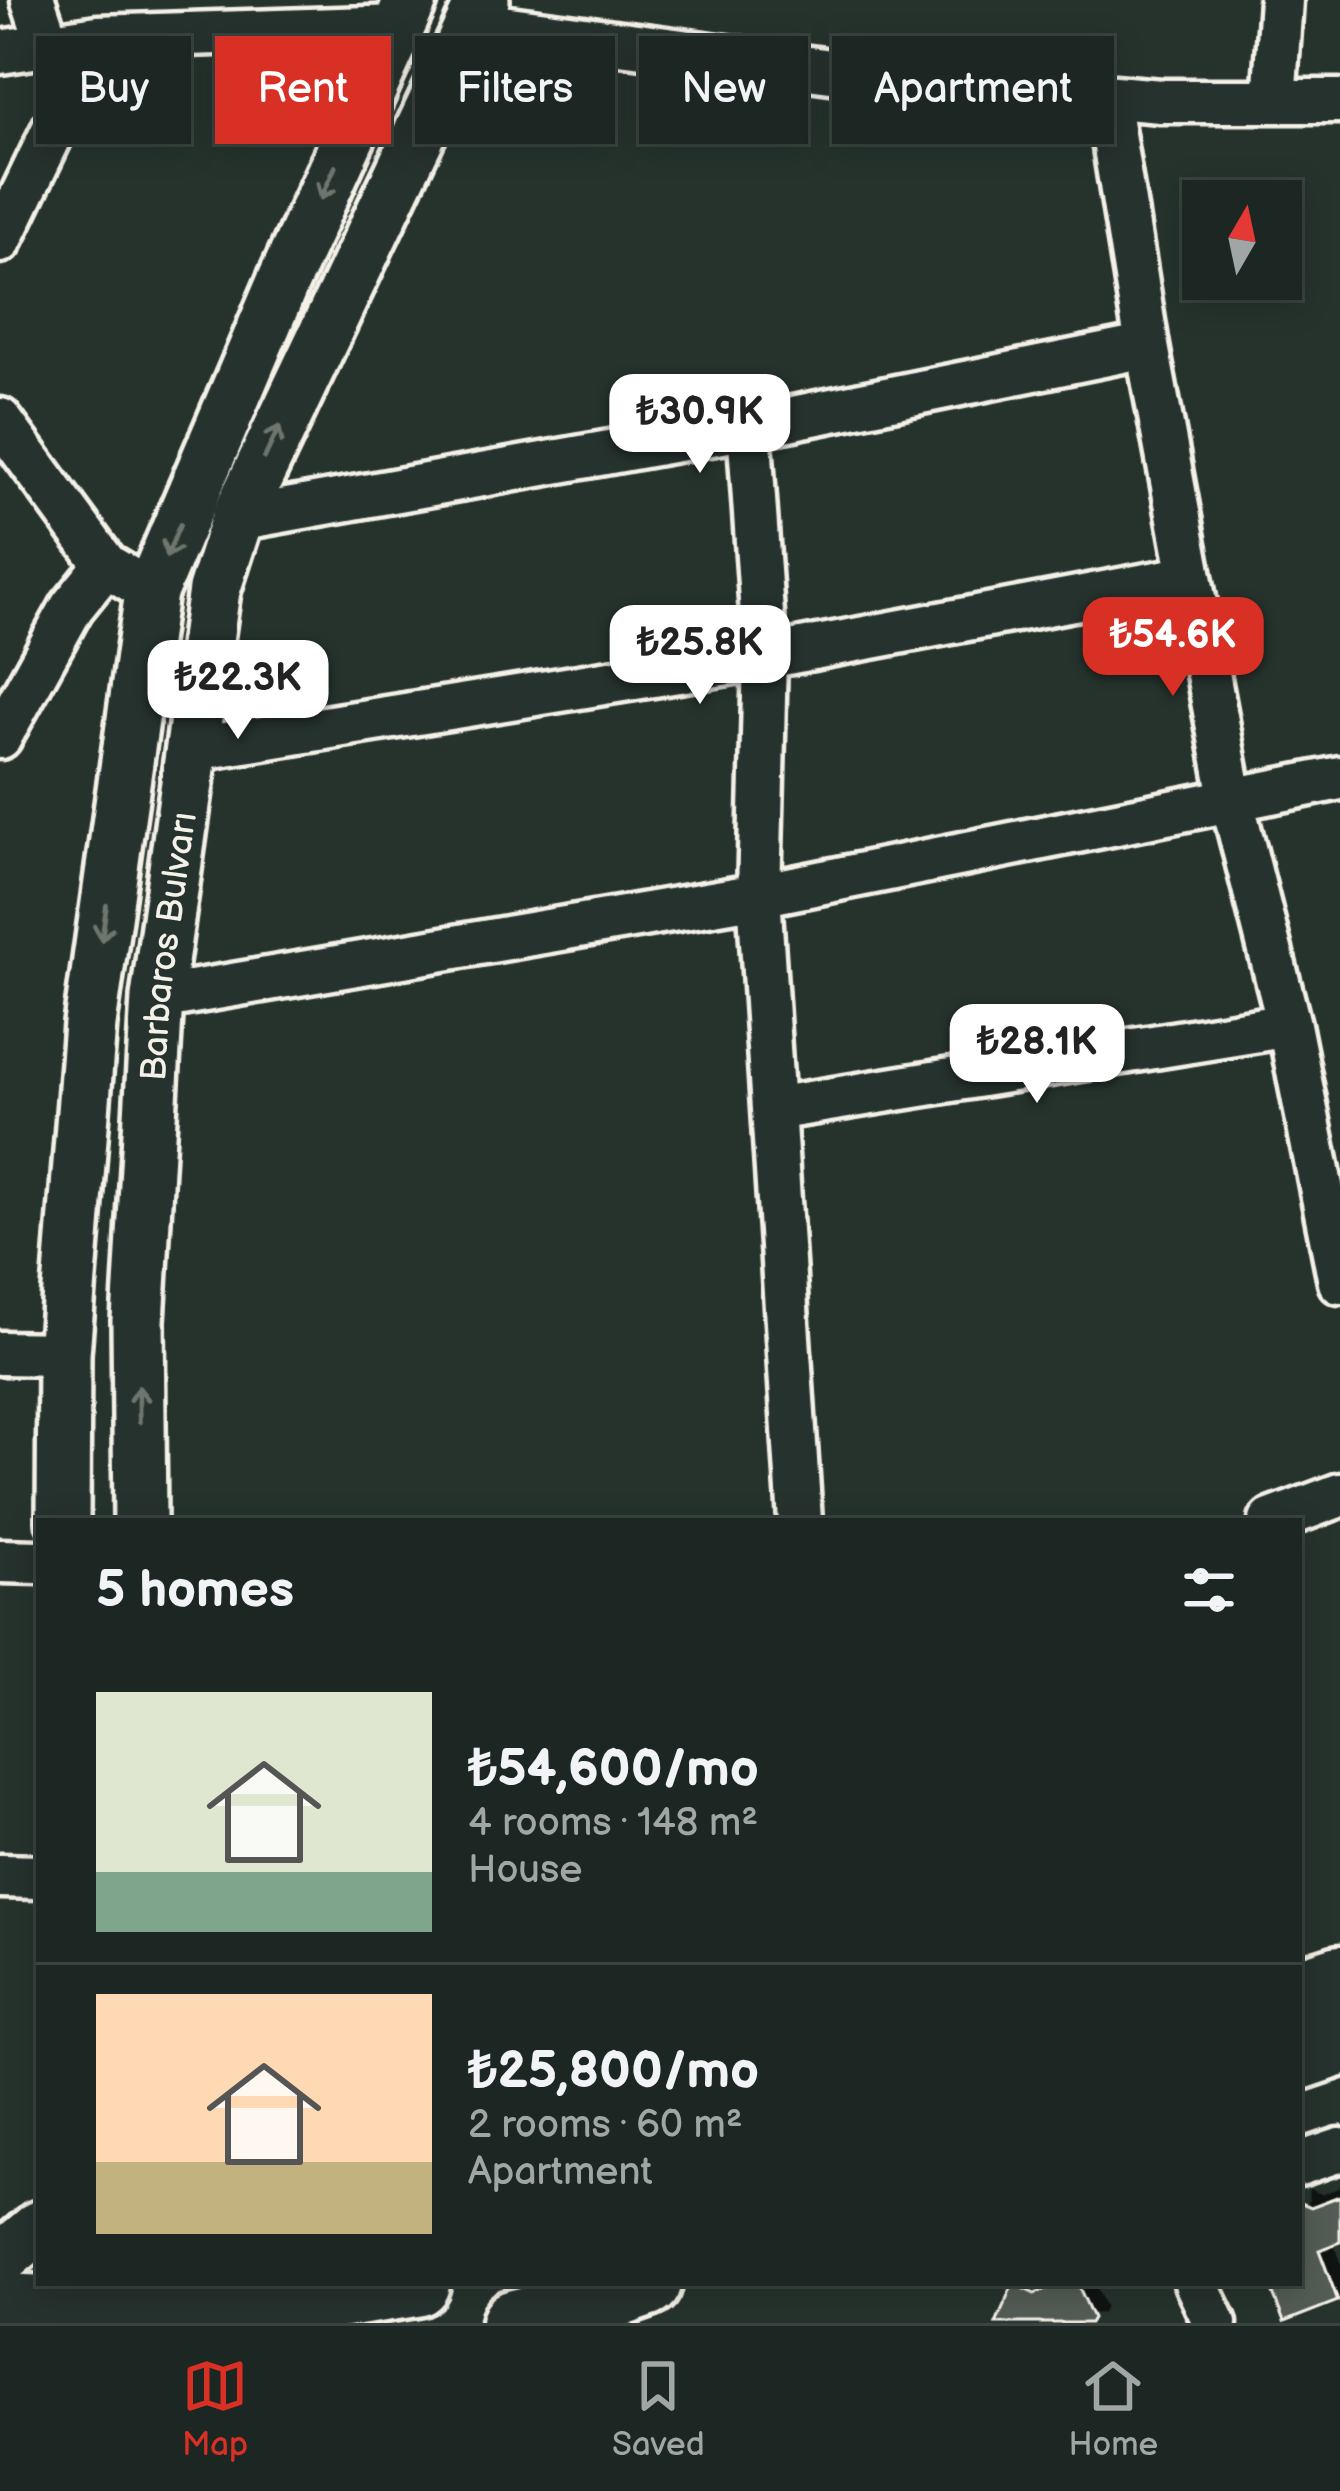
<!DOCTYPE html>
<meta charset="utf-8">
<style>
:root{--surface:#1c2622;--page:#252e2a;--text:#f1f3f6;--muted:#a0a5a5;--line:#3a4340;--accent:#d93025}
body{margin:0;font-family:"Balsamiq Sans",sans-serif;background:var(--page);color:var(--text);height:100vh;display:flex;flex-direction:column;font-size:45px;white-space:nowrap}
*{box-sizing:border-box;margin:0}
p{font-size:39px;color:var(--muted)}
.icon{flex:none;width:66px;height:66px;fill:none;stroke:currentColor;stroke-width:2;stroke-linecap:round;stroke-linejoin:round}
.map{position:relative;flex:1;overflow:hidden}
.details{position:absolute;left:36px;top:1518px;width:1266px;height:768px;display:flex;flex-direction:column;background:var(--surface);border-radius:0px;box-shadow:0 6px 30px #0003,0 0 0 3px var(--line)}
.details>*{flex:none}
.guide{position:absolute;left:36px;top:36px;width:1269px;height:108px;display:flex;gap:24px}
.needle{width:78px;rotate:9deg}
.buttons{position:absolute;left:1182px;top:180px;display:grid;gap:24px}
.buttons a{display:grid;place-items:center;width:120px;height:120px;border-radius:0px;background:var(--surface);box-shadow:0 6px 30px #0003,0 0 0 3px var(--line);font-size:60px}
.price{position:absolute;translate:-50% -102px;padding:0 27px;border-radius:24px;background:#fff;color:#222;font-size:39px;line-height:78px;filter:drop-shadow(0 3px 6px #0008)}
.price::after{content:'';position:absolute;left:50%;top:72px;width:36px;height:27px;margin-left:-18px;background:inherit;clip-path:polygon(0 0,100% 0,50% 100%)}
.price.selected{background:var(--accent);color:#fff}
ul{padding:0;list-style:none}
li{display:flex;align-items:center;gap:36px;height:300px;padding:0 60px}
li+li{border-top:3px solid var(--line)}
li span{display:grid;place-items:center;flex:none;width:336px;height:240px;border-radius:0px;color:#555}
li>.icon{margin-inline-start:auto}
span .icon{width:144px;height:144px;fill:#fffc;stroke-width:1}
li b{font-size:51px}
h2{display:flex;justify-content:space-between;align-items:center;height:144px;padding:0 60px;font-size:51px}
.tag{padding:0 42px;border-radius:0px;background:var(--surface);box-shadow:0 6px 30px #0003,0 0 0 3px var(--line);font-size:42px;line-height:108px}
.tag.selected{background:var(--accent);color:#fff}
.tab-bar{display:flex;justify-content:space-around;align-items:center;height:168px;border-top:3px solid var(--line);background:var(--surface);font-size:33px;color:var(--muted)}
.tab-bar a{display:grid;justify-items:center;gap:6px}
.tab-bar .selected{color:var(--accent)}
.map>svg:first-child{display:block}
</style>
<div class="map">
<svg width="1340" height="2323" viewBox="0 0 1340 2323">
<defs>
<filter id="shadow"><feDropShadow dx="11" dy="-11" stdDeviation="0" flood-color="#0009"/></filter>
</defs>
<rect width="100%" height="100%" fill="#26332d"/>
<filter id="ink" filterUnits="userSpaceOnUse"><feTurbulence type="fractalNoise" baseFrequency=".00833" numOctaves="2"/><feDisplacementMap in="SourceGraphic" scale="24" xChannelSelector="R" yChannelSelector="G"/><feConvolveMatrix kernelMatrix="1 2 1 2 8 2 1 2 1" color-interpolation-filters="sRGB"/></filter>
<g filter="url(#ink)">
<path fill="#525c55" stroke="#f4f1e8" stroke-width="3" filter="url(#shadow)" d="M1340,2196V2242L1319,2250L1338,2301L1284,2322L1269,2283H1299V2202L1311,2207Z
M1061,2283H1077L1093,2318L1090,2323H996L1013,2284L1035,2294Z"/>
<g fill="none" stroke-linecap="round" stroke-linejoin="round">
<defs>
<path id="minor" d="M33,0L48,45
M471,23L861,75L1161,101H1340
M0,52L98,37L399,27
M1107,97L1147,346L1231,797L1289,1025L1340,1282
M1274,101L1281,0
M0,241L98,37
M0,420L106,565L151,592
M749,427L765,657L759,895L800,1521
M237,519L749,427L1147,346
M0,737L72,607L106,565
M194,749L765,657L1190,577
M157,998L759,895L1340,778
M773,1109L1289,1025
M0,1353L64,1354
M1271,1521L1340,1495
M0,1561L39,1562
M0,1876L39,1877
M1299,2164L1340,2150
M1196,2283L1215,2323"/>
<g id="tertiary">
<path d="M63,1521L64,1354L90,1024L151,592L283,282L411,0"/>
<path id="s1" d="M140,1521L138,1321L157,998L214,590L237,519L483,0"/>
<path d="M0,2260L39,2227"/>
</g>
<path id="primary" d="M1299,1992L1340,1979
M1299,2056L1340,2042
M0,2307L119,2312L281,2304L416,2283
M515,2323L574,2309L648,2283"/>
</defs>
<use href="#minor" stroke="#f4f1e8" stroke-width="51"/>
<use href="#tertiary" stroke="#f4f1e8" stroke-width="60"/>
<use href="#primary" stroke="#f4f1e8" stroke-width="75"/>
<use href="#minor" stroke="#26332d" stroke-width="42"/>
<use href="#tertiary" stroke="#26332d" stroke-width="51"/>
<use href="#primary" stroke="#26332d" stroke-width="66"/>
</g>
<defs><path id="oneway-shaft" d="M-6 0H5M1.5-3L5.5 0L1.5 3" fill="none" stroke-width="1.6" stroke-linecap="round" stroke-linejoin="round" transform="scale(3)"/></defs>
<g stroke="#6e766e">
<use href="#oneway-shaft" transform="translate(328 183) rotate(114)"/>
<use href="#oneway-shaft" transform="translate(272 442) rotate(-65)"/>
<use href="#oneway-shaft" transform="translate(173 541) rotate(113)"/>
<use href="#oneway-shaft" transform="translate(104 923) rotate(98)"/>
<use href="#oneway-shaft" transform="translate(139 1404) rotate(-91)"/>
</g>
</g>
<g text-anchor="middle" stroke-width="9" stroke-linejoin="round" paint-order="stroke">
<g font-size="36" fill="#f4f1e8" stroke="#26332d">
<text dy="13" stroke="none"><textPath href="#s1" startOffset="576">Barbaros Bulvarı</textPath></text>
</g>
</g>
</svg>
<div class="buttons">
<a><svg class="needle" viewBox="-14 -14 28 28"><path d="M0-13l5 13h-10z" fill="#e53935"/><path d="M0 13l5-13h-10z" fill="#a0a5a5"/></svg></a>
</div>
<b class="price" style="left:700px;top:476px">₺30.9K</b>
<b class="price selected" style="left:1173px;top:699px">₺54.6K</b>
<b class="price" style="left:700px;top:707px">₺25.8K</b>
<b class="price" style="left:238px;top:742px">₺22.3K</b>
<b class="price" style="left:1037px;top:1106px">₺28.1K</b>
<div class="guide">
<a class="tag">Buy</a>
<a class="tag selected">Rent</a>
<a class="tag">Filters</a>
<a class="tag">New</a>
<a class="tag">Apartment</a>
</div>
<section class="details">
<h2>5 homes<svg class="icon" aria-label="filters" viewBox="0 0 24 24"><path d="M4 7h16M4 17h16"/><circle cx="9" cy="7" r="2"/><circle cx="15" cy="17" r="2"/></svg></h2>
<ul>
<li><span style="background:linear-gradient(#dfe7d0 75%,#7fa58c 0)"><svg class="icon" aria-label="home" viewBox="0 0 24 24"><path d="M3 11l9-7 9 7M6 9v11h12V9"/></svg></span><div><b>₺54,600/mo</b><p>4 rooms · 148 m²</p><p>House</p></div></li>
<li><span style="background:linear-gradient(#ffd9b3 70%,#c2b280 0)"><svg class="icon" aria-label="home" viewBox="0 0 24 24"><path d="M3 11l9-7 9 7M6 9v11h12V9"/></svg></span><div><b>₺25,800/mo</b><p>2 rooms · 60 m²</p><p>Apartment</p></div></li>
</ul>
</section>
</div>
<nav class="tab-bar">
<a class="selected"><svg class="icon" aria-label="map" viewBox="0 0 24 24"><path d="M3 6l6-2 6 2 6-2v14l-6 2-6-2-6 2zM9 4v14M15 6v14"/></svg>Map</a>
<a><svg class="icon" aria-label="saved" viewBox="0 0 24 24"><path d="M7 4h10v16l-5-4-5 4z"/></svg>Saved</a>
<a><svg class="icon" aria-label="home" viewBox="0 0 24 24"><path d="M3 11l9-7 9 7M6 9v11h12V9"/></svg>Home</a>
</nav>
